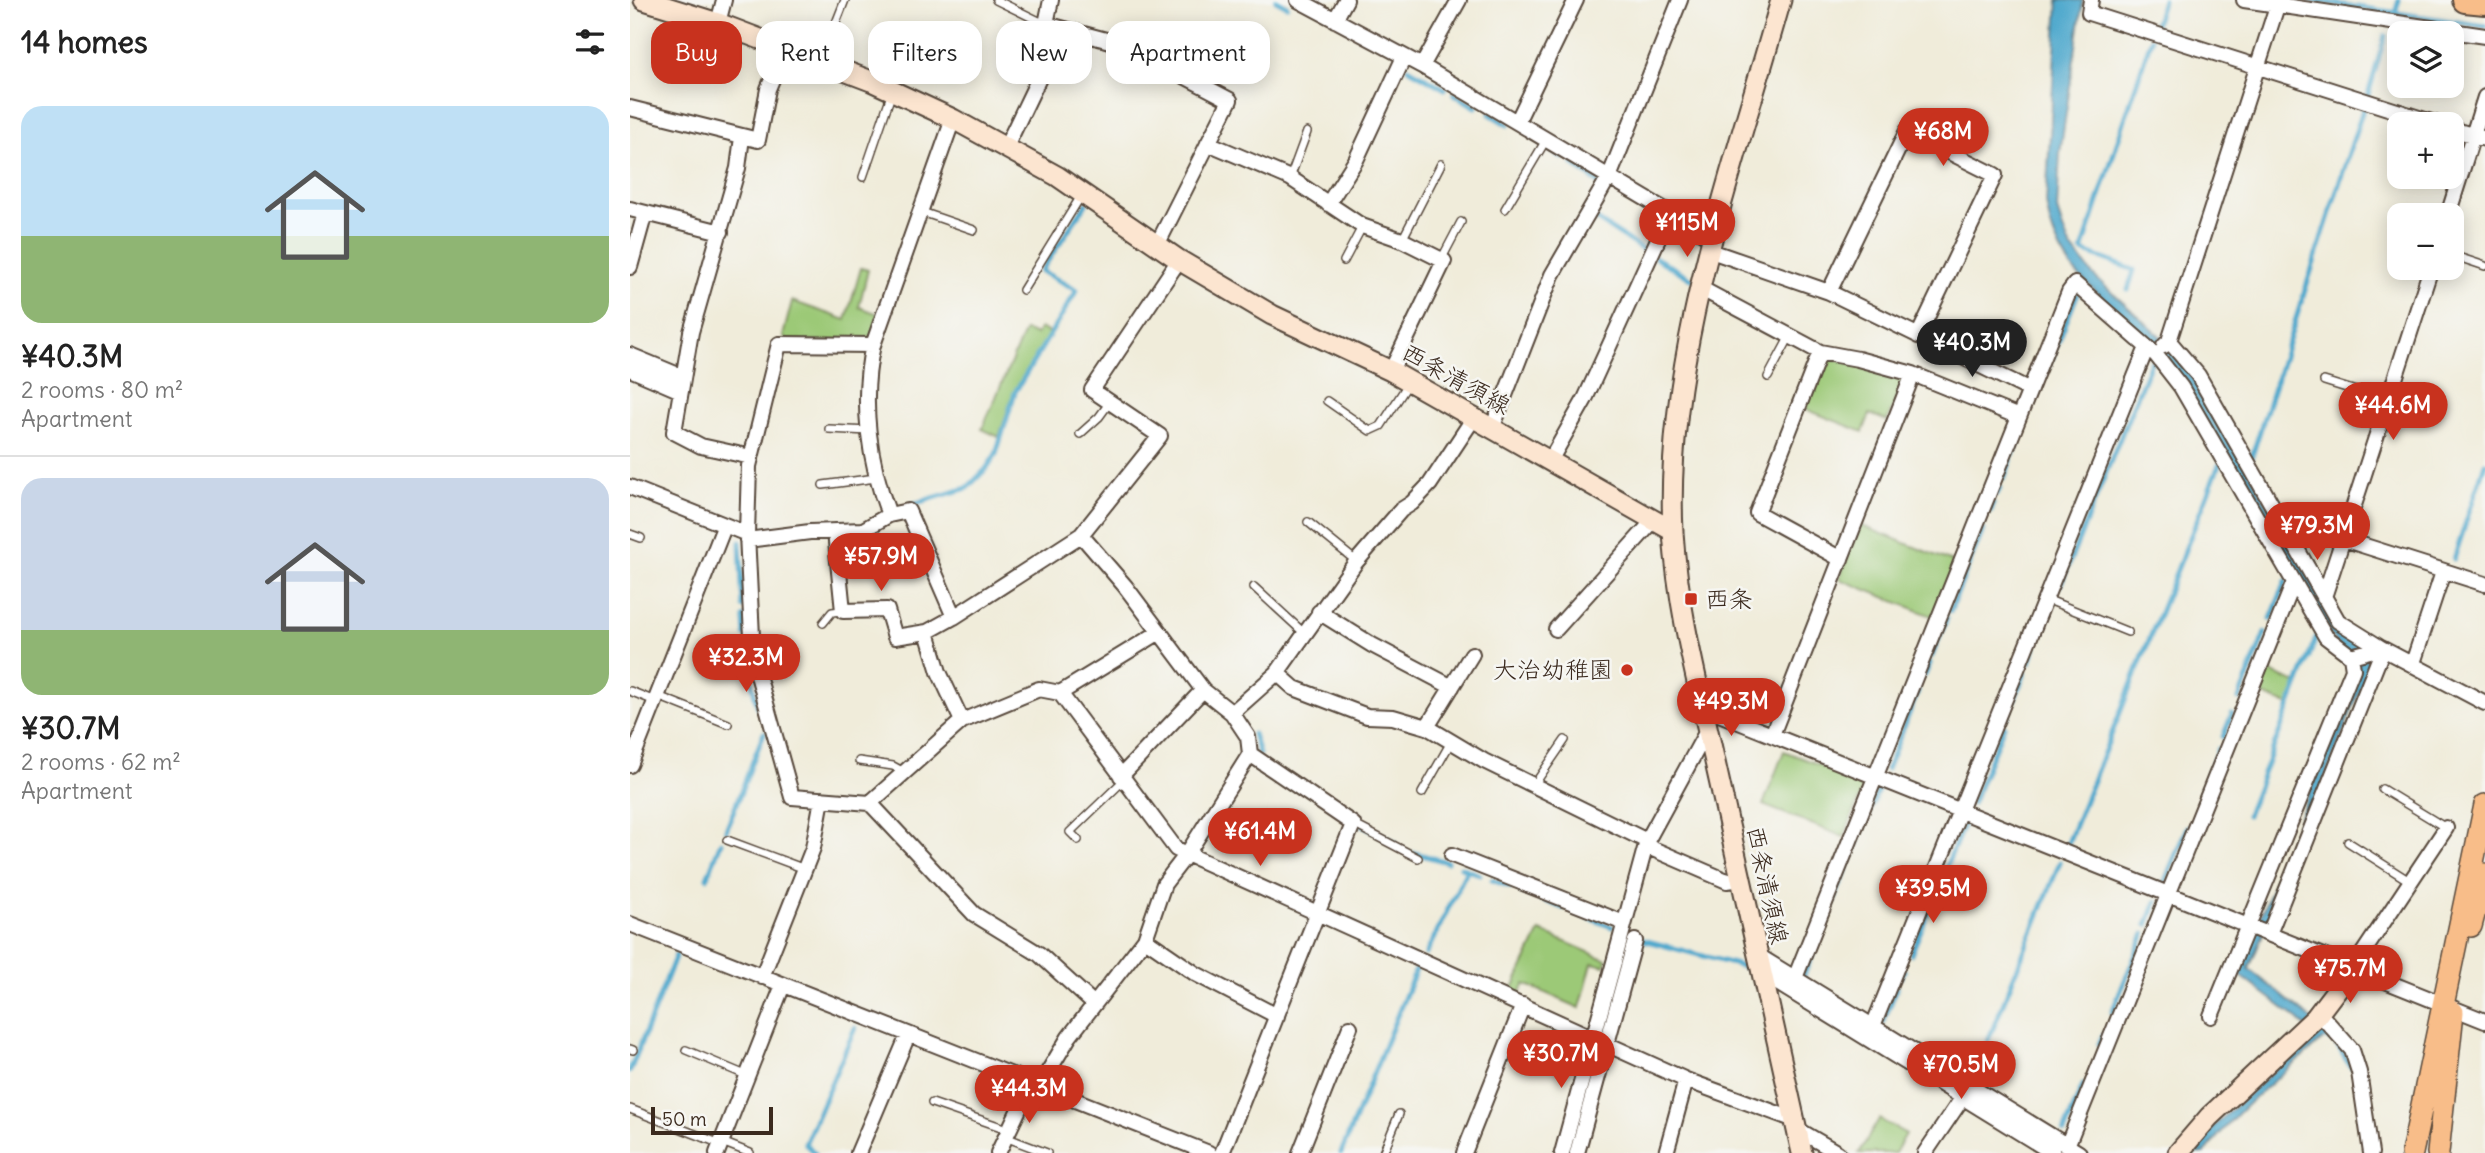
<!DOCTYPE html>
<meta charset="utf-8">
<style>
:root{--surface:#fff;--page:#f2f2f2;--text:#222;--muted:#767676;--line:#e0e0e0;--accent:#c8321e}
body{margin:0;font-family:Delius,"Klee One",sans-serif;background:var(--page);color:var(--text);height:100vh;display:flex;flex-direction:column;font-size:26px;white-space:nowrap}
*{box-sizing:border-box;margin:0}
p{font-size:23px;color:var(--muted)}
.icon{flex:none;width:38px;height:38px;fill:none;stroke:currentColor;stroke-width:2;stroke-linecap:round;stroke-linejoin:round}
.map{position:relative;flex:1;overflow:hidden}
.panel{display:flex;flex-direction:column;background:var(--surface);width:630px}
.panel>*{flex:none}
.guide{position:absolute;left:21px;top:21px;width:665px;height:63px;display:flex;gap:14px}
.buttons{position:absolute;left:1757px;top:21px;display:grid;gap:14px}
.buttons a{display:grid;place-items:center;width:77px;height:77px;border-radius:14px;background:var(--surface);box-shadow:0 4px 18px #0003;font-size:35px}
.scale{position:absolute;left:21px;bottom:18px;width:122px;box-sizing:border-box;padding-left:7px;border:4px solid #3b2a1e;border-top:0;font-size:19px;line-height:24px;white-space:nowrap;color:#3b2a1e;-webkit-text-stroke:5px #f6f6f2;paint-order:stroke}
.price{position:absolute;translate:-50% -60px;padding:0 16px;border-radius:24px;background:var(--accent);color:#fff;font-size:23px;line-height:46px;filter:drop-shadow(0 2px 4px #0008)}
.price::after{content:'';position:absolute;left:50%;top:42px;width:21px;height:16px;margin-left:-10px;background:inherit;clip-path:polygon(0 0,100% 0,50% 100%)}
.price.active{background:#222;color:#fff}
ul{padding:0;list-style:none}
li{display:grid;align-content:center;gap:14px;height:371px;padding:0 21px}
li+li{border-top:2px solid var(--line)}
li span{display:grid;place-items:center;height:217px;border-radius:21px;color:#555}
li>.icon{margin-inline-start:auto}
span .icon{width:126px;height:126px;fill:#fffc;stroke-width:1}
li b{font-size:30px}
h2{display:flex;justify-content:space-between;align-items:center;height:84px;padding:0 21px;font-size:30px}
.chip{padding:0 24px;border-radius:21px;background:var(--surface);box-shadow:0 4px 18px #0003;font-size:24px;line-height:63px}
.chip.active{background:var(--accent);color:#fff}
main{display:flex;flex:1;min-height:0}
.map>svg:first-child{display:block}
</style>
<main>
<section class="panel">
<h2>14 homes<svg class="icon" aria-label="filters" viewBox="0 0 24 24"><path d="M4 7h16M4 17h16"/><circle cx="9" cy="7" r="2"/><circle cx="15" cy="17" r="2"/></svg></h2>
<ul>
<li><span style="background:linear-gradient(#bfe0f5 60%,#8fb573 0)"><svg class="icon" aria-label="home" viewBox="0 0 24 24"><path d="M3 11l9-7 9 7M6 9v11h12V9"/></svg></span><div><b>¥40.3M</b><p>2 rooms · 80 m²</p><p>Apartment</p></div></li>
<li><span style="background:linear-gradient(#c9d6e8 70%,#8fb573 0)"><svg class="icon" aria-label="home" viewBox="0 0 24 24"><path d="M3 11l9-7 9 7M6 9v11h12V9"/></svg></span><div><b>¥30.7M</b><p>2 rooms · 62 m²</p><p>Apartment</p></div></li>
</ul>
</section>
<div class="map">
<svg width="1855" height="1153" viewBox="0 0 1855 1153">
<rect width="100%" height="100%" fill="#f6f6f2"/>
<filter id="ink" filterUnits="userSpaceOnUse"><feTurbulence type="fractalNoise" baseFrequency=".0143" numOctaves="2"/><feDisplacementMap in="SourceGraphic" scale="14" xChannelSelector="R" yChannelSelector="G"/><feConvolveMatrix kernelMatrix="1 2 1 2 8 2 1 2 1" color-interpolation-filters="sRGB"/></filter>
<filter id="wash" filterUnits="userSpaceOnUse"><feTurbulence type="fractalNoise" baseFrequency=".00686" numOctaves="4" result="noise"/><feDisplacementMap in="SourceGraphic" scale="28" xChannelSelector="R" yChannelSelector="G"/><feGaussianBlur stdDeviation="1.57" result="paint"/><feColorMatrix in="noise" values="0 0 0 0 0 0 0 0 0 0 0 0 0 0 0 0 0 1.4 0 .05"/><feComposite in="paint" operator="in"/></filter>
<g filter="url(#wash)">
<rect width="100%" height="100%" fill="#f0ecda"/>
<path fill="#9cc977" stroke="#6c7a4a" stroke-width="2" d="M231,268L238,270L229,307L249,314L241,336L235,342L156,340L153,336L162,301L216,320Z
M410,328L420,333L384,392L369,437L352,429L395,330L406,335Z
M1195,358L1245,368L1274,380L1257,421L1240,414L1233,432L1175,409Z
M1230,525L1325,563L1304,617L1209,579Z
M1634,670L1667,683L1659,705L1625,692Z
M1154,751L1235,783L1214,837L1133,805Z
M910,931L977,960L975,966L962,963L950,1008L895,984L889,995L881,992Z
M1249,1119L1276,1134L1265,1153H1229Z"/>
<path fill="#50a9cd" stroke="#466a76" stroke-width="2" d="M1428,0H1453L1430,153L1427,210L1433,229L1440,246L1464,276L1533,339L1566,378L1704,622L1732,643L1739,667L1619,969L1700,1034C1656,1071 1608,1106 1575,1153H1563L1584,1126L1683,1035L1669,1020L1611,976L1610,967L1728,672L1701,635L1535,356L1447,274C1429,253 1420,230 1416,203Z"/>
<g fill="none" stroke-linecap="round" stroke-linejoin="round">
<path stroke="#50a9cd" stroke-width="5" d="M646,0L657,6
M1680,0L1855,26
M1765,13L1769,0
M1525,25L1533,0
M778,68L815,89
M824,94L846,107
M1738,95L1755,36
M860,114L878,125
M917,148L932,158
M943,164L970,184
M964,218L1016,252
M1026,258L1062,279
M1498,290L1504,270L1452,251L1521,39
M1426,347L1447,295
M1422,358L1424,352
M1417,369L1419,364
M1407,394L1411,383
M1383,454L1388,443
M1621,459L1734,106
M1374,478L1381,460
M1367,494L1370,488
M283,504L337,488L356,469L366,454L385,392L447,290L411,271L456,204
M1361,511L1363,504
M110,542L113,607
M1824,559L1855,463
M1430,586L1521,362
M1320,611L1353,530
M114,617L115,635
M1641,619L1656,581
M1302,656L1317,618
M1400,662L1405,648
M119,672L128,708
M1295,675L1300,663
M1609,699L1635,633
M1377,717L1395,673
M623,734L629,754
M1593,737L1602,714
M1257,769L1288,691
M1571,794L1588,749
M1342,804L1374,726
M1617,815L1687,636
M730,823L764,842
M96,830L134,733
M1438,843L1589,465
M785,853L817,862
M831,867L850,875
M77,878L91,842
M862,880L880,887
M1310,881L1334,824
M1535,881L1557,827
M891,891L896,893
M911,899L933,908
M944,912L982,927
M1517,925L1526,902
M1006,938L1118,968
M796,954L837,870
M1281,954L1300,908
M1174,975L1248,790
M1271,977L1274,971
M1482,1012L1514,934
M1253,1022L1267,988
M1691,1034L1705,1042L1721,1067
M1469,1044L1473,1035
M0,1071L46,955
M1343,1078L1430,862
M1434,1132L1453,1085
M1422,1145L1432,1151
M185,1153L175,1144L225,1028
M711,1153L787,967"/>
</g>
</g>
<g filter="url(#ink)">
<g fill="none" stroke-linecap="round" stroke-linejoin="round">
<defs>
<path id="lane" d="M366,0L415,24
M191,61L215,0
M233,177L262,92
M660,178L677,132
M875,209L916,140
M289,211L344,230
M772,240L811,164
M1822,255L1855,266
M811,260L831,222
M714,261L732,227
M393,290L451,196
M1138,377L1160,336
M1694,381L1758,401
M697,401L740,431L751,426L778,384
M199,429L239,431
M450,434L469,417L480,402
M193,485L246,478
M678,522L726,561
M0,534L11,538
M624,587L674,633
M1416,599L1498,632
M193,623L202,612L212,611
M0,691L25,701
M28,696L98,724
M229,761L263,766L274,772
M904,785L935,740
M1752,789L1816,828
M792,793L821,742
M723,824L788,858
M97,840L175,869
M448,840L440,832L494,780
M1718,842L1781,882
M0,1049L3,1050
M56,1050L118,1076
M302,1103L377,1129
M0,1109L91,1144
M375,1137L417,1153
M92,1142L120,1153
M753,1153L769,1114"/>
<path id="street" d="M421,0L416,24L495,45L600,100L527,245
M668,0L792,66L1040,213L955,399L921,459
M1461,0L1459,13L1808,124
M1614,0L1855,36
M705,20L716,0
M88,23L94,0
M792,66L829,0
M0,108L128,140L138,89L155,48
M323,119L243,345C230,401 239,462 259,515L278,511L324,617L451,535L530,436L462,390L549,260
M887,122L946,0
M1822,129L1855,139
M112,137L108,168L61,332L44,432L71,446L121,457
M578,143L660,178L732,226L772,240L814,261L761,371
M376,147L410,76L422,25
M698,204L726,160L774,57
M0,209L91,232
M1040,213L1084,240
M1818,215L1855,97
M1081,251L1199,292L1400,390
M0,267L15,213
M1801,268L1713,539L1855,584
M1070,288L1190,352L1228,359L1283,374L1389,417
M1199,292L1277,131L1365,175L1288,336
M1539,341L1568,375L1708,621L1751,648
M1534,346L1539,341L1647,6
M1190,352L1127,513L1211,559
M0,355L53,377
M0,369L51,391
M863,426L922,275L980,175L1050,0
M0,487L117,534L119,466L149,344L243,345
M205,532L213,611L257,610L265,637L297,632L324,617
M117,534L123,657L162,797L240,803L332,721L409,689L430,693L546,849L1056,1080L1165,1120
M117,540L180,532L233,530L259,515
M1694,597L1713,539
M689,612L742,645L822,687
M926,629L1024,520
M297,632L309,672L332,721
M1721,656L1751,648L1855,703
M1783,663L1813,572
M647,673L664,688L737,716L763,717L797,727L854,761L1017,841
M430,693L528,633
M1074,708L1855,1021
M602,713L647,673L726,562L771,510L782,503L800,484L845,416
M797,727L842,654
M1142,735L1283,374
M0,765L94,527
M491,776L573,690
M240,803L344,914L409,954L464,1004
M1016,846L1097,881L1111,879
M822,855L994,923
M0,924L579,1153
M1639,934L1753,649
M515,939L566,974L647,1016
M1127,955L1449,1153
M1723,968L1816,828
M1131,973L1423,1153
M132,977L183,848L192,799
M1165,978L1439,292L1445,284L1526,355L1551,387L1664,582L1437,1146
M1689,1013L1722,1050L1729,1072L1741,1153
M1581,1016L1723,669L1721,656L1696,637L1664,582
M1243,1026L1517,347
M409,1087L439,1037L515,939L534,884L557,854L620,754L618,737L602,713L573,690L495,586L451,535
M1167,1129L1208,1153
M87,1153L153,985
M228,1153L278,1035
M368,1153L401,1084
M592,1153L723,824L620,754
M670,1153L720,1027
M834,1153L893,1005
M932,1153L1017,841L1078,729
M947,1153L1005,941
M1036,1153L1056,1080
M1295,1153L1333,1097"/>
<path id="secondary" d="M14,0L88,23L241,81L323,119L427,176L549,260L642,315L761,371L1043,531
M1151,0C1104,168 1034,356 1043,532C1048,612 1070,693 1087,771C1115,898 1144,1026 1172,1153
M1548,1153L1579,1117L1685,1018L1723,968"/>
<path id="primary" d="M1841,926L1855,874
M1782,1153L1855,805
M1808,1153L1823,1012"/>
<path id="highway" d="M1835,0L1855,2"/>
</defs>
<use href="#lane" stroke="#56473a" stroke-width="10"/>
<use href="#street" stroke="#56473a" stroke-width="18"/>
<use href="#secondary" stroke="#56473a" stroke-width="23"/>
<use href="#primary" stroke="#56473a" stroke-width="24"/>
<use href="#highway" stroke="#56473a" stroke-width="28"/>
<use href="#lane" stroke="#fff" stroke-width="7"/>
<use href="#street" stroke="#fff" stroke-width="14"/>
<use href="#secondary" stroke="#fce5d0" stroke-width="19"/>
<use href="#primary" stroke="#f8bd89" stroke-width="21"/>
<use href="#highway" stroke="#f8bd89" stroke-width="24"/>
</g>
</g>
<g fill="#c8321e" stroke="#f6f6f2" stroke-width="2.5">
<rect x="1054" y="592" width="14" height="14" rx="3.5"/>
<circle cx="997" cy="670" r="7"/>
</g>
<g text-anchor="middle" stroke-width="5" stroke-linejoin="round" paint-order="stroke">
<g font-size="24" fill="#3b2a1e" stroke="#f6f6f2">
<text transform="translate(826 379) rotate(29)" y="8">西条清須線</text>
<text transform="translate(1137 885) rotate(78)" y="8">西条清須線</text>
</g>
<g font-size="24" fill="#3b2a1e" stroke="#f6f6f2" text-anchor="start">
<text x="1075" y="607">西条</text>
<text x="983" y="678" text-anchor="end">大治幼稚園</text>
</g>
</g>
</svg>
<div class="buttons">
<a><svg class="icon" aria-label="layers" viewBox="0 0 24 24"><path d="M12 4l9 5-9 5-9-5zM3 14l9 5 9-5"/></svg></a>
<a>+</a>
<a>−</a>
</div>
<div class="scale">50 m</div>
<b class="price" style="left:1313px;top:168px">¥68M</b>
<b class="price" style="left:1057px;top:259px">¥115M</b>
<b class="price active" style="left:1342px;top:379px">¥40.3M</b>
<b class="price" style="left:1763px;top:442px">¥44.6M</b>
<b class="price" style="left:1687px;top:562px">¥79.3M</b>
<b class="price" style="left:251px;top:593px">¥57.9M</b>
<b class="price" style="left:116px;top:694px">¥32.3M</b>
<b class="price" style="left:1101px;top:738px">¥49.3M</b>
<b class="price" style="left:630px;top:868px">¥61.4M</b>
<b class="price" style="left:1303px;top:925px">¥39.5M</b>
<b class="price" style="left:1720px;top:1005px">¥75.7M</b>
<b class="price" style="left:931px;top:1090px">¥30.7M</b>
<b class="price" style="left:1331px;top:1101px">¥70.5M</b>
<b class="price" style="left:399px;top:1125px">¥44.3M</b>
<div class="guide">
<a class="chip active">Buy</a>
<a class="chip">Rent</a>
<a class="chip">Filters</a>
<a class="chip">New</a>
<a class="chip">Apartment</a>
</div>
</div>
</main>
